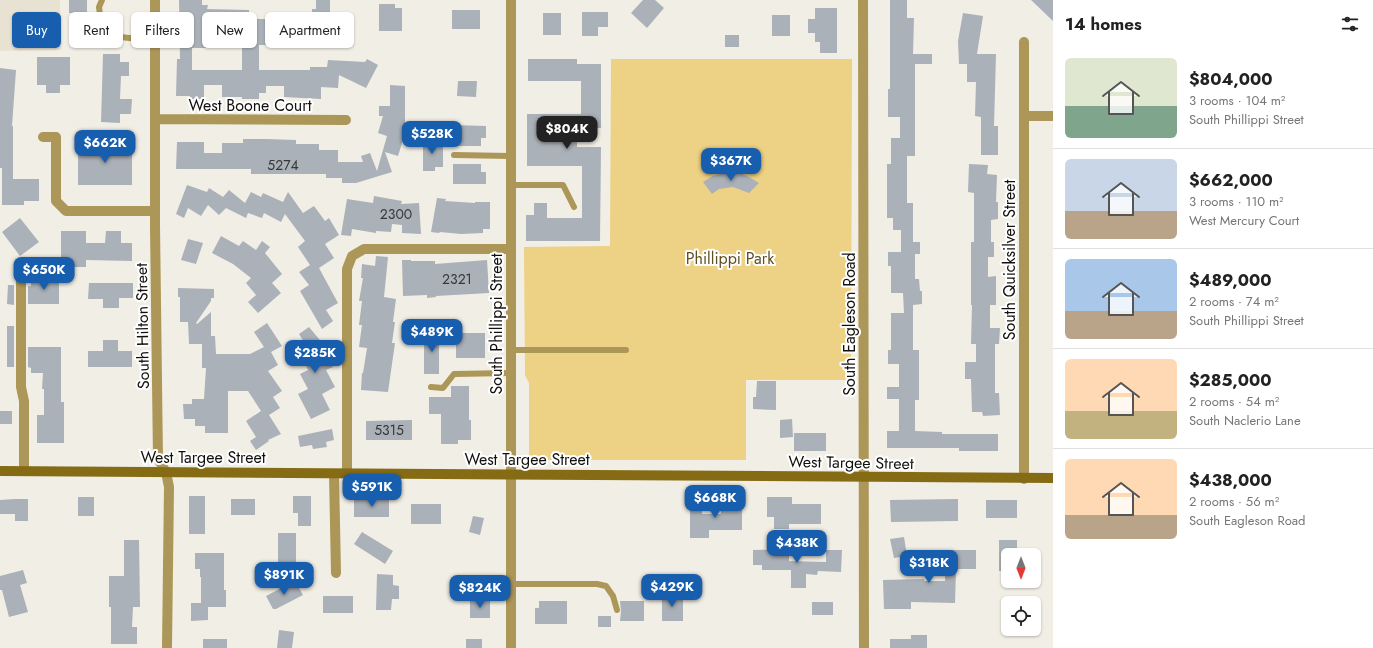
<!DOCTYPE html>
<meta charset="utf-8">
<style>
:root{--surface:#fff;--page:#f2f2f2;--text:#222;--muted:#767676;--line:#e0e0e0;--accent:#175eae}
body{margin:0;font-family:Jost,sans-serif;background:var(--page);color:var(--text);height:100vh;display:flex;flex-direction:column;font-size:15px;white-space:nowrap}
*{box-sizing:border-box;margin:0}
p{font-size:13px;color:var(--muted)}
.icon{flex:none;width:22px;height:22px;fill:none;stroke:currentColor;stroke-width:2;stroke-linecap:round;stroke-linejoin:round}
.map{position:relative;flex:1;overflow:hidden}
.sheet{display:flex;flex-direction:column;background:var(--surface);width:320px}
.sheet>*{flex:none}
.banner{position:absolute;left:12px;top:12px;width:380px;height:36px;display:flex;gap:8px}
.needle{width:26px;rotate:180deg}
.tools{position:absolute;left:1001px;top:548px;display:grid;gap:8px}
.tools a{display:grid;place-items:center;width:40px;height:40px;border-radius:6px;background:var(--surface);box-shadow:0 1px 3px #0004;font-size:20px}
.price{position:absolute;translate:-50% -34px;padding:0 9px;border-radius:8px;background:var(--accent);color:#fff;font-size:13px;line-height:26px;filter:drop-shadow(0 1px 2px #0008)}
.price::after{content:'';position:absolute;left:50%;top:24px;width:12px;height:9px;margin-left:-6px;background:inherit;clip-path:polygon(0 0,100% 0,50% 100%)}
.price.selected{background:#222;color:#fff}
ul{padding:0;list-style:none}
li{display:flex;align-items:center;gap:12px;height:100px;padding:0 12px}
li+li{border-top:1px solid var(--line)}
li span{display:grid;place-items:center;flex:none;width:112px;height:80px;border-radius:6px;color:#555}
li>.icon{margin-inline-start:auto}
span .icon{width:48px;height:48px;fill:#fffc;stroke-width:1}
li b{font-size:17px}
h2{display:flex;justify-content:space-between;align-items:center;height:48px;padding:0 12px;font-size:17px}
.chip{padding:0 14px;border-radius:6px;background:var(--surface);box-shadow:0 1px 3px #0004;font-size:14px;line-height:36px}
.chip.selected{background:var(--accent);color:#fff}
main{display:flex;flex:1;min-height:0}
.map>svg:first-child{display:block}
</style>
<main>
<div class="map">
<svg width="1053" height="648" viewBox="0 0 1053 648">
<rect width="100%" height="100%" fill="#f1eee5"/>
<path fill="#e8e2d2" d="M0,0H60L61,50L0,51Z"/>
<path fill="#edd184" d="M611,59H852L851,380H746V460H529V383L525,375L524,247L610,246Z"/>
<path fill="#abb1b8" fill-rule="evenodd" d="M69,0H87V13H69Z
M179,0H202V5H208L207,9L249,10V19H293V17H312V9H316V0H330V41L288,42V45H259V70H310V67H327L328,60L365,62L367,59L378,65L366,88L339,75L338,88L321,87V99L284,97V86H266V93H259V99H242V97H222V85H204V99H190V96H176L177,59H180ZM206,44L242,46V70H192V48H206Z
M643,0H655L664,8L647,28L631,13Z
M890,0H907V18H914L913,54H932V64H915V156H907V203H913V242H920V254H915V279H919L920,291H922V304L913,305V350H919V400H915V431L942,432V434H998V451H959V448H887V431H899V399H887V387H899V364H888V350H891V313H904L903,293H891V266H888V252H901V230H893V218H887V164H891V138H900V117H888V89H890Z
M1031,0H1053V21Z
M379,4H395V8H402V31H379Z
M815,8H837V53H820V42H815V33H808V19H815Z
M452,10H480V29H452Z
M582,12H608V27H598V36H582Z
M543,13H561V35H543Z
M963,13L983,16L977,54H996L994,126H998V155H981V117L975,116L976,82H967V64H959L958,41Z
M772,15H790V36H772Z
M725,35H739V47H725Z
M103,54H120V62H129V76H121L120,99H132L131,114H120V123L101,122Z
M37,57H70V85H60V93H46V85H37Z
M528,59H577V64H601V128H577V147H601L600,241H526V215H534V203H547V218H582V166H527V114H581V81H528Z
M0,68L16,70L12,126H13V179H39V201H24V205H2V168H0Z
M458,81H477L476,97L457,96Z
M390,85L405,86V130H406L398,156L385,152L392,172L356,183H342V178H326V174H251V169H176L177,142H204V153H222V143H243V139H266L296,140V144H319V150H338V162H363L361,156L370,153L377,171L387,136L378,133L383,116H379V106H390Z
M454,125L486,126V138H481V146H454Z
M423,139H435V144H443V167H435V171H423Z
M132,143V185H78V144Z
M453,164H481V172H486V184H453Z
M969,164L988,165L987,174L997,175L996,202H998V219L991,220V242H994V257H988V277L996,276V305H990V328H1000L999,344H995V393H999L1000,415L983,416L982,412H972L971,379H965V362H976V344H971L972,305H971V242H974V193L968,192Z
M737,172L749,177L759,183L749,193L733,187L719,189L712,194L703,182L713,176L723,173Z
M187,185L207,192L209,188L223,197L229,190L245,203L251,192L261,197L263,193L283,202L288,192L303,213L314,206L325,221L329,218L339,235L325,244L334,258L319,268L338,303L326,310L333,321L322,329L300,291L309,285L299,272L310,265L298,247L305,241L285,214L281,222L264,213L262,218L248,213L246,218L226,208L219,215L208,205L201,216L188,208L184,218L176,214Z
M374,196L402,201L401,204L419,203L421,234L402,233V225L392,224L391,232L376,231V233L352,229L351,236L341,235L347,199L373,203Z
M437,198L446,199L445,201L475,203V202H490V229H483V233L461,234L440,232L439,233L431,232Z
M20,218L39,242L20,256L2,232Z
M61,231H86V243H105L106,231H121V243H132V261L86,260V267H61Z
M221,236L239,246L243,241L256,250L262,241L270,247L265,253L282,274L272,283L281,293L258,313L248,302L256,295L246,283L251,278L233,264L212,253Z
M188,239L203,243L196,264L181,260Z
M376,256L388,257L384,297L396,299L393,322H395L392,343H395L388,392L361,390L362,373H363L367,348L359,347L362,325H359L362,301H359L363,278H361L362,264L375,266Z
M402,260H411V261H435V264L487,260L489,293L436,296V297L427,298V295L403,296Z
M31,278H59V304H28V286H31Z
M89,283H133V298H119V308H103V299H88Z
M8,285H14V305L7,304Z
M178,288L214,289V298H211V301L196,323L197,324L211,312V336H215L216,354H250L264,347L254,332L267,323L282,346L271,352L278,365L268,371L282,391L273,397L280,408L269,415L281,434L268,440L269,441L256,450L250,441L256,437L246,421L261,411L248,391H228V433H205V426H195V419H184L183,404H192V399H204L206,368H202V344H189L188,322H180V297H178Z
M7,326H14V367H7Z
M309,327L324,345L333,367L326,370L335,387L322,394L330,410L311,419L298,394L308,389L300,374L308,370L297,345L304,342L299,334Z
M424,332H439V374H424Z
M456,333H485V358H456Z
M103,340H118V351H132V367H88V351H103Z
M28,347H61V402H64V443H37V415H44V389H42L43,373H31V368L28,367Z
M757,381H776V410L753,409V397H756Z
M451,386H469V420H471V440H458V444H441V414H429V397H451Z
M0,411H12V424H0Z
M792,419L793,437L780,438V420Z
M412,420V440H366V421Z
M332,429L334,440L326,442L327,447L313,449L312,445L300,447L298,436Z
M794,433H826V451H794Z
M189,496H205V534H189Z
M293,496H311V526H298V513H293Z
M78,497H94V516H78Z
M767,497H792V504H821V524H789V529H774V517H767Z
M15,499H28V521H15V514H0V500Z
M231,499H255V515H231Z
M958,499V521L891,522L890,500Z
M354,500H389V517H354Z
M986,500H1017V518H986Z
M690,502H702V514H721V502H742V530H709V538H690Z
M411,504H441V524H411Z
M473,516L484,518L480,535L469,532Z
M362,532L393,551L385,564L354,544Z
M278,533H296V569H278Z
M904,537L907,556L894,558L890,539Z
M124,540H139L140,607H133L132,627H137V644H111V607H109V576H124Z
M999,540H1017V555H1008V571H999Z
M789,549V561L826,562V550H842L841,572L818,571L817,575L806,574V588H791V570H762V565H753V550Z
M945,550H976V569H956L955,603L911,602V609H884L883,580L924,579V581H945Z
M195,553H224V590H226V607H208V620L191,621V603H201V577H200V569H195Z
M23,570L27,583L20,585L28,612L9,617L2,590H0V576Z
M377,574L393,575V585L399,586V599H392L391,610H376Z
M295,581L303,595L276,609H273L266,596Z
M662,595H683V621H662Z
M323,596H353V613H323Z
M470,600H490V618H470Z
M539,601H567V624H535V608H539Z
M620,601H644V621H620L621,611Z
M812,602H833V615H812Z
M598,616H611V627H598Z
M279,630L294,632L292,648H277Z
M911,635H927V648H890V639H911Z
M203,639H227V648H203Z
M466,639H482V648H466Z"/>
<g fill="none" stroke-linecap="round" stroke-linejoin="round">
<path stroke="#ac9658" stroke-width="6" d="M102,0L99,7L102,30L112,36L155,41
M454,155L511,156
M511,185H563L574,207
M511,350H626
M431,387L443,388L454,374L511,373
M511,584H597L606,586L613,596L617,610"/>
<path stroke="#ac9658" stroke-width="10" d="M155,0V226L158,459L166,472L169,487L167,648
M863,0L864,648
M1024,116H1053
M155,119L346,120
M43,137H56V201L66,211H155
M21,282V387L24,401V471
M334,474L336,573
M347,474V269L352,256L364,249H511
M1024,479V42
M511,648V0"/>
<path stroke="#866b15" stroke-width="10" d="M0,471L1053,478"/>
</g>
<g text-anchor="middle" stroke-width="4" stroke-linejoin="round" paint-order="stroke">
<g font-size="14" fill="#383838">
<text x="283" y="170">5274</text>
<text x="396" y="219">2300</text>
<text x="457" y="284">2321</text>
<text x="389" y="435">5315</text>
</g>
<g font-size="16" fill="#11100d" stroke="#fff">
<text x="250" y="111">West Boone Court</text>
<text transform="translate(1009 260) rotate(-90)" y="6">South Quicksilver Street</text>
<text transform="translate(496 324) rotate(-90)" y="6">South Phillippi Street</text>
<text transform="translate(849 324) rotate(-90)" y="6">South Eagleson Road</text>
<text transform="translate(142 326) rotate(-91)" y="6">South Hilton Street</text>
<text x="203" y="463">West Targee Street</text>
<text x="527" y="465">West Targee Street</text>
<text transform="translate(851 462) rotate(1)" y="6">West Targee Street</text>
</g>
<g font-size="16" fill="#5e4f24" stroke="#fff">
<text x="730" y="264">Phillippi Park</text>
</g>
</g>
</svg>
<div class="tools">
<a><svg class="needle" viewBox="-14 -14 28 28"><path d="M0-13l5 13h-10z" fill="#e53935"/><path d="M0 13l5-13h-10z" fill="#767676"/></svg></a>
<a><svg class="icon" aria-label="locate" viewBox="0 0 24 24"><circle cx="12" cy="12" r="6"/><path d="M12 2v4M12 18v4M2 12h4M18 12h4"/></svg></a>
</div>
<b class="price selected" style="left:567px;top:150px">$804K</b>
<b class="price" style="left:432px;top:155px">$528K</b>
<b class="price" style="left:105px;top:164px">$662K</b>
<b class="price" style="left:731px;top:182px">$367K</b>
<b class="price" style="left:44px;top:291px">$650K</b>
<b class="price" style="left:432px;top:353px">$489K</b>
<b class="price" style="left:315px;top:374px">$285K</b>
<b class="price" style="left:372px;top:508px">$591K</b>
<b class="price" style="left:715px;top:519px">$668K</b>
<b class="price" style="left:797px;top:564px">$438K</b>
<b class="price" style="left:929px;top:584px">$318K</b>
<b class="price" style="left:284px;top:596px">$891K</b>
<b class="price" style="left:672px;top:608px">$429K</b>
<b class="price" style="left:480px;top:609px">$824K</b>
<div class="banner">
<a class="chip selected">Buy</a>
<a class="chip">Rent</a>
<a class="chip">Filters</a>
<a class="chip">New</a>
<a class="chip">Apartment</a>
</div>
</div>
<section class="sheet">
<h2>14 homes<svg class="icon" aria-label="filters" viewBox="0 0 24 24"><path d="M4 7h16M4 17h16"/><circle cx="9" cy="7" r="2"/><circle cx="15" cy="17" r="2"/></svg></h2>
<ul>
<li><span style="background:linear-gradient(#dfe7d0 60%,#7fa58c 0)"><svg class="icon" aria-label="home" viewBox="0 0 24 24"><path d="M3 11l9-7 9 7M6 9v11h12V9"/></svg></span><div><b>$804,000</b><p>3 rooms · 104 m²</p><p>South Phillippi Street</p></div></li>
<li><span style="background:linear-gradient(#c9d6e8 65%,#b9a48a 0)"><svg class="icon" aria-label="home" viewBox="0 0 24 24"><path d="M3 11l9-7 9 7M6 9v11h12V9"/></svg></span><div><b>$662,000</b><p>3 rooms · 110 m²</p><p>West Mercury Court</p></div></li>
<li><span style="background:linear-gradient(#a9c7e8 65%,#b9a48a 0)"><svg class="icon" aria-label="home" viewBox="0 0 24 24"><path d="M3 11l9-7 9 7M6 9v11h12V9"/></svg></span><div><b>$489,000</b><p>2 rooms · 74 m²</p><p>South Phillippi Street</p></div></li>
<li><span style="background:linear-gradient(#ffd9b3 65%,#c2b280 0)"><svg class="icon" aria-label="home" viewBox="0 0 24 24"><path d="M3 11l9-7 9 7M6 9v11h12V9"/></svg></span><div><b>$285,000</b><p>2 rooms · 54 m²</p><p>South Naclerio Lane</p></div></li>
<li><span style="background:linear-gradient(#ffd9b3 70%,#b9a48a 0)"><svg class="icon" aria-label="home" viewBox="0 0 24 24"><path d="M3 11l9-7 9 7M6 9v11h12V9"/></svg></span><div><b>$438,000</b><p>2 rooms · 56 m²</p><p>South Eagleson Road</p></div></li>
</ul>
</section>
</main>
